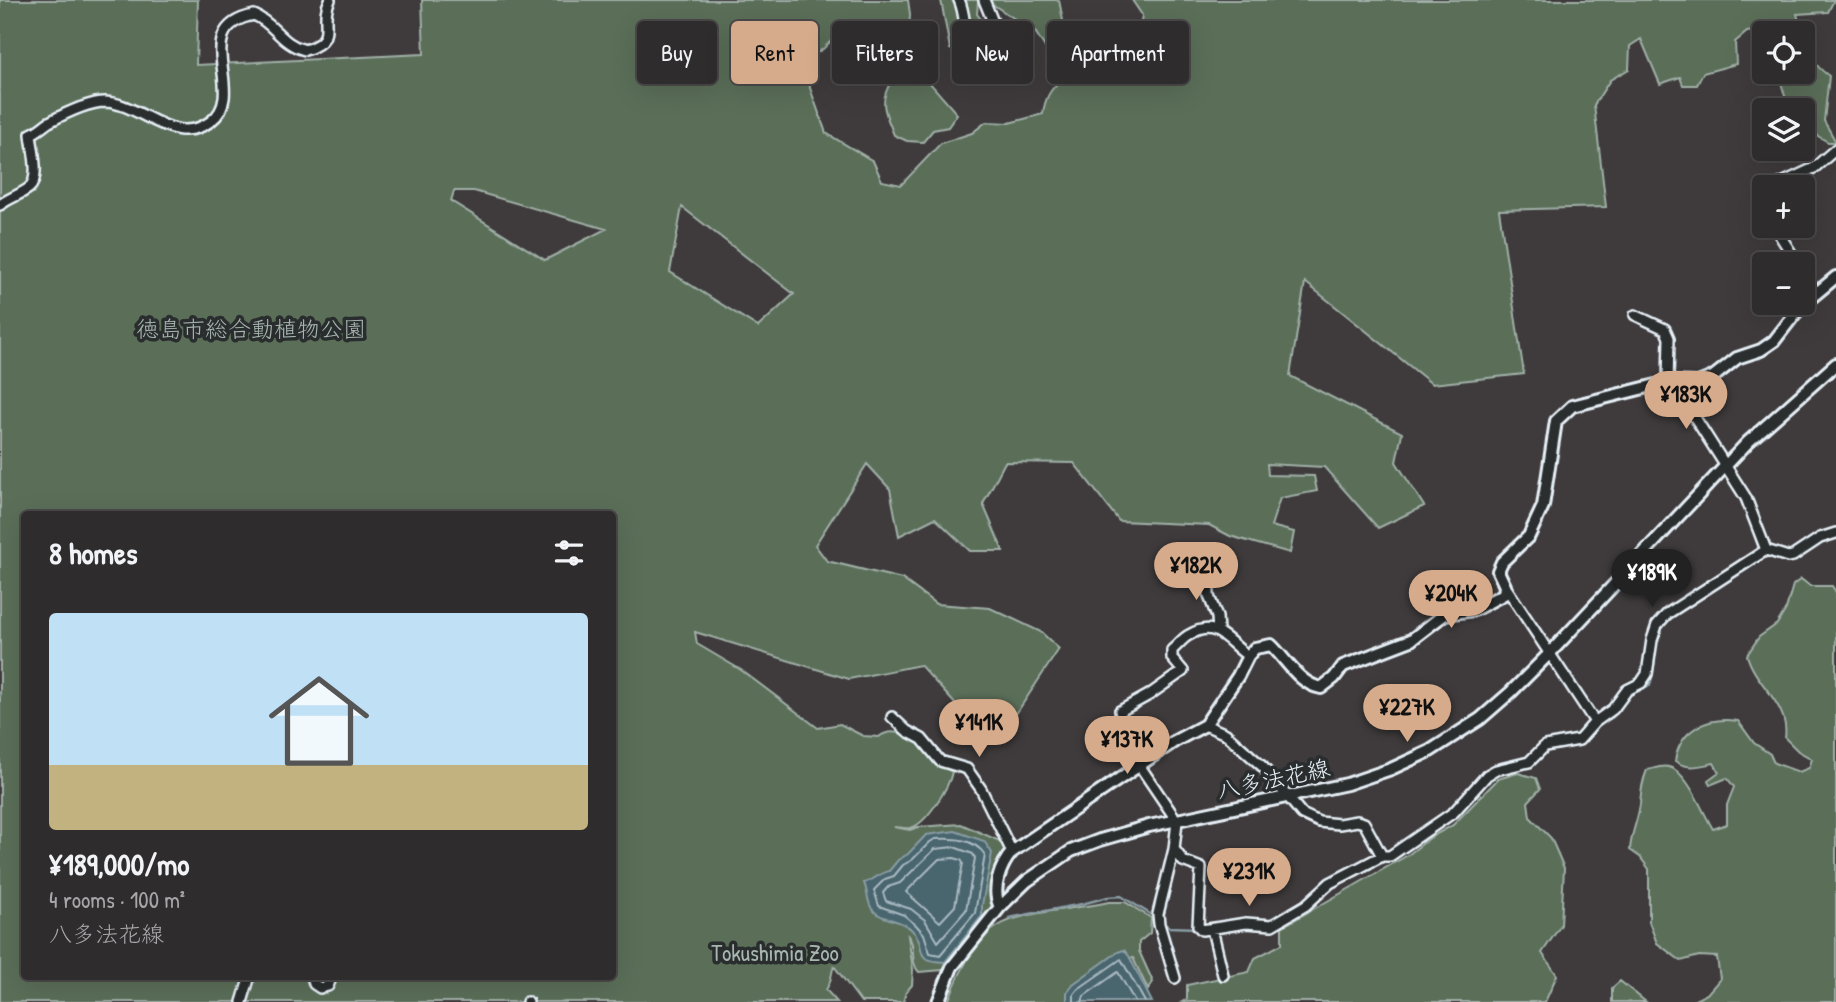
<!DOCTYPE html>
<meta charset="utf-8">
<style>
:root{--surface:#2f2c2d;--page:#373435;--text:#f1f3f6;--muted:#a7a7aa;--line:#4a4849;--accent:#d6ab8b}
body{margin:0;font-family:"Patrick Hand","Klee One",sans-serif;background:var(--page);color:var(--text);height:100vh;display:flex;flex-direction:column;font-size:26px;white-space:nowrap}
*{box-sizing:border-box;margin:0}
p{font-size:23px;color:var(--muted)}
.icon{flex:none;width:38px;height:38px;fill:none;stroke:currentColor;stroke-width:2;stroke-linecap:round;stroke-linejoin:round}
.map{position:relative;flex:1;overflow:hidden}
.panel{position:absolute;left:21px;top:511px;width:595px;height:469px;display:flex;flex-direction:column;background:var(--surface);border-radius:7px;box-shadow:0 7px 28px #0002,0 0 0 2px var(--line)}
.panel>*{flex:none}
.guide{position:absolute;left:637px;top:21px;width:665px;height:63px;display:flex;gap:14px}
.fabs{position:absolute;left:1752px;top:21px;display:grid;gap:14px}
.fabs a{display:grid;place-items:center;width:63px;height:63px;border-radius:7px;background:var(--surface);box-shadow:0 7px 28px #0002,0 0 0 2px var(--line);font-size:35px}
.price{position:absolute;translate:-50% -60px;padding:0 16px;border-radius:24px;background:var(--accent);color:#111;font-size:23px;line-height:46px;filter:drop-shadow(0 2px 4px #0008)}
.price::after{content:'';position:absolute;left:50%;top:42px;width:21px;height:16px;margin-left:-10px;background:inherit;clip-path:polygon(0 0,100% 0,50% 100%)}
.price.on{background:#222;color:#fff}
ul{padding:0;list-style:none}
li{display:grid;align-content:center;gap:14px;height:371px;padding:0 28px}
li+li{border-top:2px solid var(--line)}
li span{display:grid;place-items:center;height:217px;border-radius:7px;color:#555}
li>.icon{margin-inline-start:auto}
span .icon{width:126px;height:126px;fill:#fffc;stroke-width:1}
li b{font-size:30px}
h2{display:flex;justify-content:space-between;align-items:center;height:84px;padding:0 28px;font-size:30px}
.chip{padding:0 24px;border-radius:7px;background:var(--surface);box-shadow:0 7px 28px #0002,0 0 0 2px var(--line);font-size:24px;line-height:63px}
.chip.on{background:var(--accent);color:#111}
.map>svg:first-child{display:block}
</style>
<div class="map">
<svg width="1836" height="1002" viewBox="0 0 1836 1002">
<rect width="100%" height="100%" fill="#3f3b3c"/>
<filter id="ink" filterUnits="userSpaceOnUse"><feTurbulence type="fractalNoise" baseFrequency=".0143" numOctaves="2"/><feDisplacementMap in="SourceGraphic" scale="14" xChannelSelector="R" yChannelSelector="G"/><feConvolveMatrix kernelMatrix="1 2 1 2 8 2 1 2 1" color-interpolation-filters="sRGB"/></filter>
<g filter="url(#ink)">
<path fill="#5a6e59" stroke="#a1b0a8" stroke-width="2" fill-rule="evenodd" d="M0,0H198L196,65L424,54L422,0H908L910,14L908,58L957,114L948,127L933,130L923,142L907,141L894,135C885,112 878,102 892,80L889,63L872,48L871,37L862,26L844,28L823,49L808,58L810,88L826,133L873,161L882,181L901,185L941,143L972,133L986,122L1009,123L1043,114C1046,84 1072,66 1101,74L1111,65L1116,55C1140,44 1138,39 1142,15L1132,0H1834L1828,12L1797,14L1802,33H1765L1760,30L1747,32L1735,42L1736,64L1703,73L1697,85H1683L1680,77L1660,84L1641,39L1630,46L1629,69L1610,80L1594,105L1606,207L1499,210L1524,374L1432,384L1305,282L1290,376L1402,433L1396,462L1424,506L1378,528L1324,467L1267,464L1268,475L1314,476L1317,491L1280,498L1271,526L1294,532L1290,553L1230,536L1209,525L1119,521L1074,463L1005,462L983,504L1003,551H970L935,518L899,536L890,489L867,464L815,545L827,561L902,579L936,604L990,608L1041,632L1059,649L1014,717L957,706L920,665L849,679L695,632L697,644L741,670L818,728L840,724L863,736L879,737C892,726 912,736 924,747C929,752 931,760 937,764C942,768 947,768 952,772C949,787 926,825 910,828C905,829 898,827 894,827L910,830L918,827L961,824L1002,842L1009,850C1001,868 989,887 994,907L960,945L943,970L919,972C909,962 917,946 908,936L913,969L912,985L906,992L903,1002H861L834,966C830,976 833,979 826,990L837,1002H0ZM454,191H474L606,229L545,260L451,201ZM682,207L794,294L758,327L670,272ZM24,514H612V976H24Z
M941,0H1059L1068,46L1051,57L1036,33L989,2L978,1L977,14L993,35L987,58L975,61L950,49Z
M1802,33C1808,52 1812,64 1829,76L1824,121L1836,142H1828L1803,127L1802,110H1789L1778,72H1802Z
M1801,579L1810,586H1832L1836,592V1002H1691L1707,994L1720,979L1717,957L1699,956L1681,961L1657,943L1649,922V869L1640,857L1630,850C1631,833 1638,820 1640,804C1641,791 1642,782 1647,770C1653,769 1662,765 1669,767C1687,771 1703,813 1713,829L1727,824V805L1734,787L1727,778L1710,785L1708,780L1719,772L1714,763C1699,766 1688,770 1675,761C1680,729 1708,716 1738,721L1754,743L1770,754L1774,763L1799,772L1809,768L1812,759L1798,751L1785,738C1790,704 1755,685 1747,655L1759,637L1777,624L1786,609L1793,585Z
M1518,773L1536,778L1540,789L1528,802L1530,817L1551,838L1564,868L1561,925L1542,953L1557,975L1545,1002H1182L1187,999V985L1249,972L1255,958L1282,944V927L1408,855L1431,837L1453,825L1498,779Z
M1109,902H1125L1151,918L1150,933L1139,942V951L1153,982L1148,990L1133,958L1119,957L1076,987L1066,1002H948C957,978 974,940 998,926C1022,911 1079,909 1109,902Z
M1620,981L1646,1002H1612V988Z"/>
<path fill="#4a656e" stroke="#899da5" stroke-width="2" d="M955,831L984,841L992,853L982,905V916L945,962C909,961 930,947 911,929C900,918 881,921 872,909C867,902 868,892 864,883C874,880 879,873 889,871L898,860L908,854L926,835Z
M1124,950L1129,956L1152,1002H1067V992L1073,984L1118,952Z"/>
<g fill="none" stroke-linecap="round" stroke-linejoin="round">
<path stroke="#a9b9c1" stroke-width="2" d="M935,839C953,838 974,838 985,855L975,913L940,955L930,953L924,934L916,925L904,915L879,906L874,890L885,879L894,876L903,865L912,860L930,842Z
M954,847L973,854L975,858L966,910L938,942L925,920L911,909L886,901L883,893L888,887L900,883L935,849Z
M954,858L961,860L963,863L955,906L940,922L906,892L939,859Z
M1074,1002V994L1078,989L1121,959L1145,1002
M1082,1002L1084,996L1118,972L1135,1002"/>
<path stroke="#899da5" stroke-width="2.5" d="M1823,294L1836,285
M1705,386L1722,379L1742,362L1760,358L1772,350L1818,298
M1748,514L1760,551
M1597,726L1613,717L1629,696L1650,685C1661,646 1646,634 1684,608
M1581,743L1585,742L1592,730
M1438,828C1464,816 1475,787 1496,776C1513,767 1527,773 1541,756
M1331,888L1388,860
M1009,918L1082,904L1108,897L1121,896L1155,917
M1163,923L1169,927L1197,928"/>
<defs>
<path id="minor" d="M959,0C968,18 961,43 978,57H985L991,52L996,35L995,27L984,0
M1773,187L1814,168L1836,149
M0,205C9,198 20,195 29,188C41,178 32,148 31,134C38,131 43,126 49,122C64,114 88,102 105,102C141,103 173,149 211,121C249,93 187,28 254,15C274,23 282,45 305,50C340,39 318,23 330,0
M1774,226L1798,264
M1802,272L1816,292
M1635,315L1665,329L1669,338L1668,382
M1691,384L1692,413L1746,498L1766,550L1788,557L1793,556L1820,538L1836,533
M1208,569L1209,596L1217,617L1218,631
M1248,656C1227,642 1217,618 1189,635C1183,638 1178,645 1172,650V658L1183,671L1149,695L1120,711L1135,759L1177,821L1174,849L1183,861L1201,868L1198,926L1202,930L1246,923L1272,925L1306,905L1330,883L1382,856
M892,717L907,731L922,739L940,761L967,769L981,789L1012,852
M1595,722L1613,709L1627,690L1641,683L1647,674L1652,640L1657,625L1667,614L1766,550
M1205,725L1226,734L1263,767L1302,814L1319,822L1339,824L1357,821L1364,823L1382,856H1390L1454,812L1487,775L1496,770L1529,762L1545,746L1579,740L1595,722L1505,586
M1174,849L1158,914L1159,924L1175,978
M1212,929L1223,975
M312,976L314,984L320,988L328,986L332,976
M242,1002L250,976
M527,1002H528"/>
<path id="major" d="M1000,907C991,890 1000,866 1012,852L1175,741L1205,725L1238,676L1248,656L1255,648L1271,645C1286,659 1299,684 1321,688L1334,678L1343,666L1411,640L1445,614L1474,610L1504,594L1505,586L1498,571L1502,562L1529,536L1543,506L1556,421L1572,406L1668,382L1698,383L1713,377L1737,358L1761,350L1774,341L1801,306L1836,277
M938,1002L952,967L1000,907L1027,881L1071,851L1100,840L1149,826L1347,784L1391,769L1430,751L1480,719L1511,692L1550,653L1748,442L1836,364"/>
</defs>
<use href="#minor" stroke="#e8f1f8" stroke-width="14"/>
<use href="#major" stroke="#e8f1f8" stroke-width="16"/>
<use href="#minor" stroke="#2a2d2e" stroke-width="9"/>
<use href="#major" stroke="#2a2d2e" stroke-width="10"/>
</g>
</g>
<g text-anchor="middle" stroke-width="7" stroke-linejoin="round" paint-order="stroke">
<g font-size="23" fill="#a8b6b0" stroke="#2a2d2e">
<text x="251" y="337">徳島市総合動植物公園</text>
<text x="775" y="961">Tokushimia Zoo</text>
</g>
<g font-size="23" fill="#e8f1f8" stroke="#2a2d2e">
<text transform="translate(1273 779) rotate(-12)" y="8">八多法花線</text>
</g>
</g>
</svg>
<div class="fabs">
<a><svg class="icon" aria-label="locate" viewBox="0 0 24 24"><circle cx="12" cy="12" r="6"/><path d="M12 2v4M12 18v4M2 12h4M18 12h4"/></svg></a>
<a><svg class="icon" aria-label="layers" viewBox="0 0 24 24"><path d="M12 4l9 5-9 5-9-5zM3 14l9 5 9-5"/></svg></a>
<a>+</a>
<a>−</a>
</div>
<b class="price" style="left:1686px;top:431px">¥183K</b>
<b class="price" style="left:1196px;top:602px">¥182K</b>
<b class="price on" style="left:1652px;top:609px">¥189K</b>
<b class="price" style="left:1451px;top:630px">¥204K</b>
<b class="price" style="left:1407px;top:744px">¥227K</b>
<b class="price" style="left:979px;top:759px">¥141K</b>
<b class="price" style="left:1127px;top:776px">¥137K</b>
<b class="price" style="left:1249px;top:908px">¥231K</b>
<div class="guide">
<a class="chip">Buy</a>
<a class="chip on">Rent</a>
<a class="chip">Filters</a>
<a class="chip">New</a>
<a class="chip">Apartment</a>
</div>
<section class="panel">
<h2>8 homes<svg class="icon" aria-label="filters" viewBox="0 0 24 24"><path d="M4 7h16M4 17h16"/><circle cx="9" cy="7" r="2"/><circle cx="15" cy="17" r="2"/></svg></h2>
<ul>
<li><span style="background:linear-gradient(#bfe0f5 70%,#c2b280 0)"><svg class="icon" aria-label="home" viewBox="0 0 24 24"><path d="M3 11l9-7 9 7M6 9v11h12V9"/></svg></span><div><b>¥189,000/mo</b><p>4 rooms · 100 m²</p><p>八多法花線</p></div></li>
</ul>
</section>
</div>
